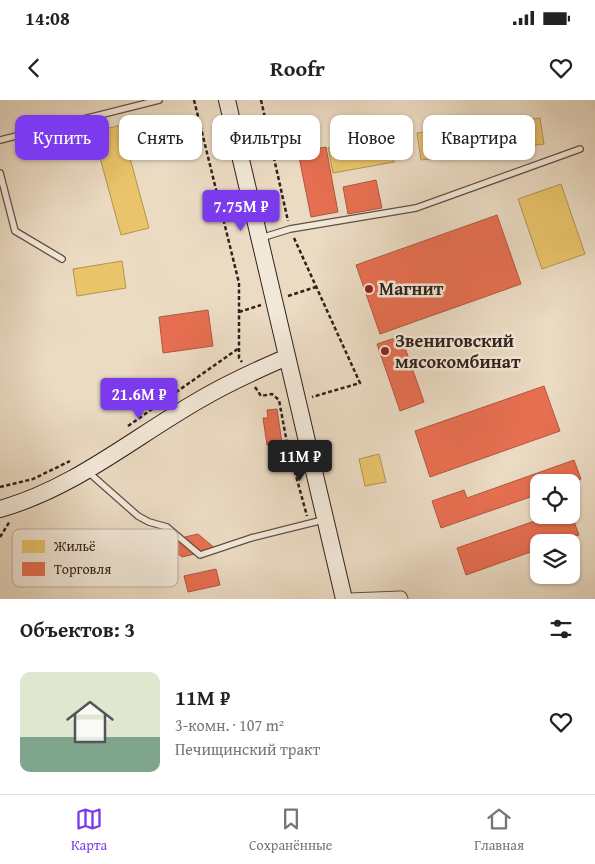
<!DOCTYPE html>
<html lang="ru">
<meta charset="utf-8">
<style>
:root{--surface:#fff;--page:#f6f6f6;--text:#222;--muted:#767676;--line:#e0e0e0;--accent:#7c3aed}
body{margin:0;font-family:"Gentium Book Plus",serif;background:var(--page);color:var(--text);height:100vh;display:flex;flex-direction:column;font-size:19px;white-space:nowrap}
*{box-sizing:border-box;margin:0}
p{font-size:16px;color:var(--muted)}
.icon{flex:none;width:28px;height:28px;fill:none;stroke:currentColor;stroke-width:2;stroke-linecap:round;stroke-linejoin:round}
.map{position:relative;height:499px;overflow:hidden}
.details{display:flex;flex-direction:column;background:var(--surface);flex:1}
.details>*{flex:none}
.top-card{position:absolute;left:15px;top:15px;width:565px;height:45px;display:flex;gap:10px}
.controls{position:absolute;left:530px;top:374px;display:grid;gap:10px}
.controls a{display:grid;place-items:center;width:50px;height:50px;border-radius:10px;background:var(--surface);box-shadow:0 1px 4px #0004;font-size:25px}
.price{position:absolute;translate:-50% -42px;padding:0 11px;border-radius:5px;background:var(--accent);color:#fff;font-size:16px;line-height:32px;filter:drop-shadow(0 1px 2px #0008)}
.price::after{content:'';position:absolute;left:50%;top:30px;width:15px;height:11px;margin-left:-8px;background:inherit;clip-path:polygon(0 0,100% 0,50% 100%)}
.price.selected{background:#222;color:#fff}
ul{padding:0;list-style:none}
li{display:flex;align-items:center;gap:15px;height:125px;padding:0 20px}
li span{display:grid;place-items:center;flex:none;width:140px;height:100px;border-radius:10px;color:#555}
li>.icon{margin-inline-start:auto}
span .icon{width:60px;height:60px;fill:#fffc;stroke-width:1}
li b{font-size:21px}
h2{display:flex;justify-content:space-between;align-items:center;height:60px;padding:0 20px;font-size:21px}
.tag{padding:0 18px;border-radius:10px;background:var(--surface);box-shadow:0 1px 4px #0004;font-size:18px;line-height:45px}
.tag.selected{background:var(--accent);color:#fff}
.status{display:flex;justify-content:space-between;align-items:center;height:35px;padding:0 25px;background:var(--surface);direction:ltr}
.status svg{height:14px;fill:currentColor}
header{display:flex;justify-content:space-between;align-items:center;height:65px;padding:0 20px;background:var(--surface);font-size:22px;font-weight:700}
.tab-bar{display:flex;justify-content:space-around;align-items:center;height:70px;border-top:1px solid var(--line);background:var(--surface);font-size:14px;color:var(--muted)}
.tab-bar a{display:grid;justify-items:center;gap:2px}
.tab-bar .selected{color:var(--accent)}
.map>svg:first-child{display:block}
</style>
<div class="status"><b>14:08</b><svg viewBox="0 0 49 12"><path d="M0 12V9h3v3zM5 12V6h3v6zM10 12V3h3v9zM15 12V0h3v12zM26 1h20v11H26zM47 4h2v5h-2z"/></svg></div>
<header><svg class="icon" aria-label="back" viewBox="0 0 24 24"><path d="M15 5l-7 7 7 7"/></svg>Roofr<svg class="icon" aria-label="heart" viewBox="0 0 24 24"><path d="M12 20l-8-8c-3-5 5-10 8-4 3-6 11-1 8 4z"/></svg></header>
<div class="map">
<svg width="595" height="499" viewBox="0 0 595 499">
<rect width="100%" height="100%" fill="#ebdbc3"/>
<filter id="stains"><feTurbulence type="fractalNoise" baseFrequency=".004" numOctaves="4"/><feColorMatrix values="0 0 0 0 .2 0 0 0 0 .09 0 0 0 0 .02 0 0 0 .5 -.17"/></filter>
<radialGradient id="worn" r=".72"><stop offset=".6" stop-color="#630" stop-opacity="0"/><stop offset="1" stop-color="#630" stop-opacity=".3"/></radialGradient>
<path fill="#e9c46a" stroke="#b29352" d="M540,18L544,44L421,60L417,33Z
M121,25L149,128L121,135L93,32Z
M389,36L394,62L333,73L328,48Z
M561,84L585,154L542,169L518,99Z
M122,161L126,188L77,196L73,169Z
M379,354L386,382L365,386L359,359Z"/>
<path fill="#e76f51" stroke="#b05741" d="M311,34L314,49L326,47L338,112L311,117L295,37Z
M376,80L382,108L348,114L343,87Z
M497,115L521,184L380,234L356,165Z
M208,210L213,246L163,253L159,217Z
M401,236L424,302L400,311L377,244Z
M544,286L560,331L430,377L415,331Z
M277,309L282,343L267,345L263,318H268L267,310Z
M574,360L581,379L571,382H539V394L441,428L432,401L464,390L467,398Z
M571,413L579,435L557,442H539V449L466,475L457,448L552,415H571Z
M198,434L216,449L182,457L163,442Z
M216,469L220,485L188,492L184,476Z"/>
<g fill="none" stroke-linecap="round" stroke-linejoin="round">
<defs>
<path id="lane" d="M0,40L159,0
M0,73L15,131L62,159
M261,138L290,129L416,108L580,49
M87,371L138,416L149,422L167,427L200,455L251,438L323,420"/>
<path id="street" d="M349,499L401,497L402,499"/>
<path id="secondary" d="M227,0L344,499
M0,409C75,388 134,337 201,299C228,283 257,270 287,257"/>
</defs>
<use href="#lane" stroke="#604f45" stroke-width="8"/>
<use href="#street" stroke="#604f45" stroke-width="13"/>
<use href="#secondary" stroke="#31201b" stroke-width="18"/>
<path stroke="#31201b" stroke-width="2.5" stroke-dasharray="4 2.5" stroke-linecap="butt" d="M194,0L239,183V258L242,262
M261,0L288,121
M294,138L360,283L312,297
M288,196L316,187
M239,212L261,205
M255,287L261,296L272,294L279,300L287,343L307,416
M128,326L239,248
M0,387L33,379L70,361
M0,437L10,421"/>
<use href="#lane" stroke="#f2e8d8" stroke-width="5.5"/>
<use href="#street" stroke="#f2e8d8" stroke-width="11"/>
<use href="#secondary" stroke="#f2e8d8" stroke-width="16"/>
</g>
<g fill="#8f2418" stroke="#f2e8d8" stroke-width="2">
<circle cx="369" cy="189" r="5"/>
<circle cx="385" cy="251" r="5"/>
</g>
<g text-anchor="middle" stroke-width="5" stroke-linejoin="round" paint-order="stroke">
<g font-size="18" font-weight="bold" fill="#31201b" stroke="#f2e8d8" text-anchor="start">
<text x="379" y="195">Магнит</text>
<text x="395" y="247">Звениговский<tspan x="395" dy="21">мясокомбинат</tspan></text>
</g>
</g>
<rect x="12" y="429" width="166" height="58" rx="8" fill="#f2e8d8" stroke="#b8ac9f" stroke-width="1"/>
<rect x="22" y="440" width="23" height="13" fill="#e9c46a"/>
<rect x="22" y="462" width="23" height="14" fill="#e76f51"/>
<g font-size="14" fill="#31201b">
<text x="54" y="451">Жильё</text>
<text x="54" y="474">Торговля</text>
</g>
<rect width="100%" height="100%" filter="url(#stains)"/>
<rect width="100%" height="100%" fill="url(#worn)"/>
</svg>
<div class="controls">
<a><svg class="icon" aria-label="locate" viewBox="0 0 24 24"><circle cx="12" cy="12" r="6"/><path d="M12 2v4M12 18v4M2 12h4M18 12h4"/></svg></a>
<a><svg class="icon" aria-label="layers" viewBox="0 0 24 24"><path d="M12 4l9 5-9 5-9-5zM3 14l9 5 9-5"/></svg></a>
</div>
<b class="price" style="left:241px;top:132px">7.75M ₽</b>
<b class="price" style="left:139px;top:320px">21.6M ₽</b>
<b class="price selected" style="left:300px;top:382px">11M ₽</b>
<div class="top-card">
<a class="tag selected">Купить</a>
<a class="tag">Снять</a>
<a class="tag">Фильтры</a>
<a class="tag">Новое</a>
<a class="tag">Квартира</a>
</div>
</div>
<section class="details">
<h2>Объектов: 3<svg class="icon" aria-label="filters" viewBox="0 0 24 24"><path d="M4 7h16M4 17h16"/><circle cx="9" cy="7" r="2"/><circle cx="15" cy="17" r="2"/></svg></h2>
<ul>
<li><span style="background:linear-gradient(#dfe7d0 65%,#7fa58c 0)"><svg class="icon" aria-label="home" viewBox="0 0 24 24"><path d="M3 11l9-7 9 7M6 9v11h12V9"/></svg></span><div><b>11M ₽</b><p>3-комн. · 107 m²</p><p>Печищинский тракт</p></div><svg class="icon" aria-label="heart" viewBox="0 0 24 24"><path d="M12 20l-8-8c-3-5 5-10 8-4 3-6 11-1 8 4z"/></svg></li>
</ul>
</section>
<nav class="tab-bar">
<a class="selected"><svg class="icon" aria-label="map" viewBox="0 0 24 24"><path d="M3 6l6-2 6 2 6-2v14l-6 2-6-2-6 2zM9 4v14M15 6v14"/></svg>Карта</a>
<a><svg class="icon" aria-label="saved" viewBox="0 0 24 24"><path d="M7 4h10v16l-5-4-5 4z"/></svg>Сохранённые</a>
<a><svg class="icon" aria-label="home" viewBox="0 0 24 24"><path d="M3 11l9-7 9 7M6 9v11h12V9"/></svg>Главная</a>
</nav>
